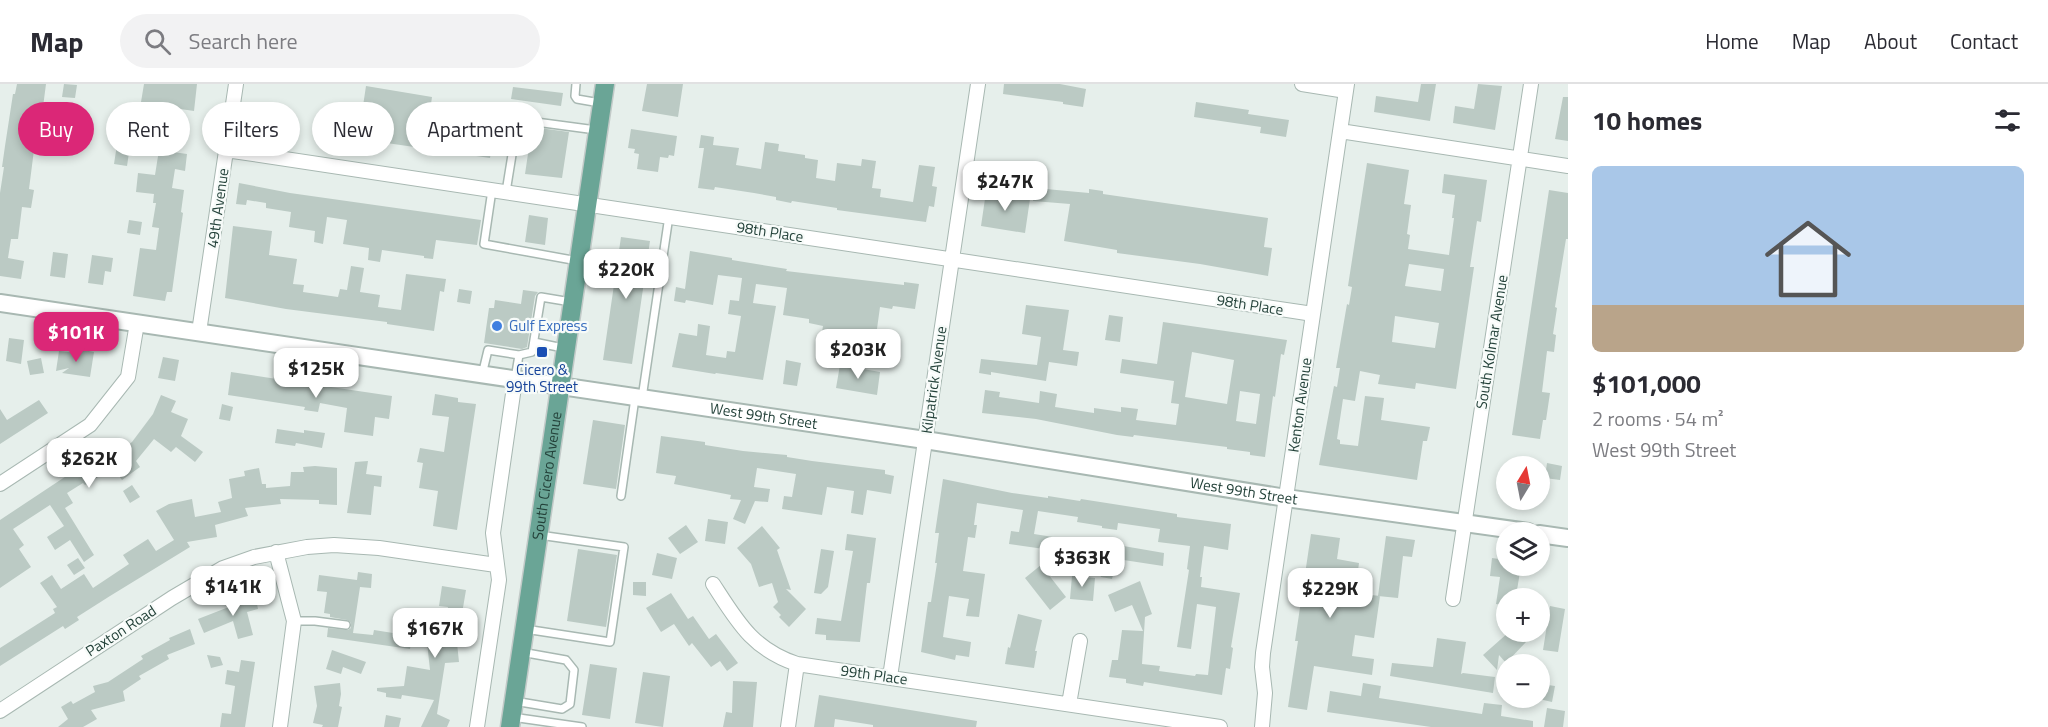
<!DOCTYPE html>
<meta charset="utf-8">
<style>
:root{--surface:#fff;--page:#f2f2f3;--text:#2b2b33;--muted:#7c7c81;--line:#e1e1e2;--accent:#db2777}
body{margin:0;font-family:"Titillium Web",sans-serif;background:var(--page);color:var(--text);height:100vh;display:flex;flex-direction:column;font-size:22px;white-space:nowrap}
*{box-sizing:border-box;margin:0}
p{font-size:20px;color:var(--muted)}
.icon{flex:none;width:33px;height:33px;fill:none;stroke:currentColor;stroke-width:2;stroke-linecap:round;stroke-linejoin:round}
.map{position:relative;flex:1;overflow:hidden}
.sheet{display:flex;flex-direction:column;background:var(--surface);width:480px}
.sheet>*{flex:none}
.top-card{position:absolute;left:18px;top:18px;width:570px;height:54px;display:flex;gap:12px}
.needle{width:39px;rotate:10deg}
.fabs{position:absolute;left:1496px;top:372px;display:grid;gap:12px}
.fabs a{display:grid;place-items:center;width:54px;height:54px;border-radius:50%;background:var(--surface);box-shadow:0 3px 9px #0003;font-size:30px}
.price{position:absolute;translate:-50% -51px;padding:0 14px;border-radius:12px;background:#fff;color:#222;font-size:20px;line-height:39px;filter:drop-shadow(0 2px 3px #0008)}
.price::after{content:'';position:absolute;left:50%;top:36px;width:18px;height:14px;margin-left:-9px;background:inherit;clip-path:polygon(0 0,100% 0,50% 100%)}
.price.selected{background:var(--accent);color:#fff}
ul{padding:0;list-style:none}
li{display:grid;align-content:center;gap:12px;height:318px;padding:0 24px}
li span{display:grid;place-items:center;height:186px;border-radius:9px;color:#555}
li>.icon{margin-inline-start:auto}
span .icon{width:108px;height:108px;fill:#fffc;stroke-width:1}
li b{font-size:26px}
h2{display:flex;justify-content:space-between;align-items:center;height:72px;padding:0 24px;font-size:26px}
.chip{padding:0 21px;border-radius:27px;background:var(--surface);box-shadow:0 3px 9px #0003;font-size:21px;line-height:54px}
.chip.selected{background:var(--accent);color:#fff}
header{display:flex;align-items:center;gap:36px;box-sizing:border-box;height:84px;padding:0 30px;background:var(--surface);border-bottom:2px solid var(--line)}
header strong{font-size:28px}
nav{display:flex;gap:33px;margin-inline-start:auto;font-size:21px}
.search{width:420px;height:54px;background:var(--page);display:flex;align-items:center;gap:15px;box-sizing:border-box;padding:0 21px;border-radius:33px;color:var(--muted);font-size:22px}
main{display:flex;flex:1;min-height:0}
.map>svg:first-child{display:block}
</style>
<header>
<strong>Map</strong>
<div class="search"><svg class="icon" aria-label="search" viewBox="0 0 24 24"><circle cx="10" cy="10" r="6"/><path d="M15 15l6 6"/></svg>Search here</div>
<nav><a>Home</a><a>Map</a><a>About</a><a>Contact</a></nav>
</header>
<main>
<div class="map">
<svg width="1568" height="643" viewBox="0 0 1568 643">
<rect width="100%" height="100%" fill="#e6efeb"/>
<path fill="#bbcac4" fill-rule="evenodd" d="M17,0H46L43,23L66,27L64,40L49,38L46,59L35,58L29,105L34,106L31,124L22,123L18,155H11L8,174L24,177L21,195L0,192V109L4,83H2L5,62L13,10H15Z
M64,0L77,1L75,14L62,13Z
M144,0H197L194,27L153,21V26L140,24Z
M647,0H683L678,33L642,27Z
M1004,0H1060L1086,5L1083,23L1063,20V18L1003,10Z
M1421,0H1436L1430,37L1374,28L1376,12L1418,18Z
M1478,0L1502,2L1495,46L1453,39L1455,22L1474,25Z
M366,2L432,13L431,20L474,26L475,18L488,20L484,47L494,48L490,74L366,56L369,36L342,32L344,19L363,22Z
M513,3L563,9L561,22L511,15Z
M1563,13H1568V57L1555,55Z
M1196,18L1249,26L1248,30L1289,36L1286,53L1260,49L1261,43L1194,33Z
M252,20L273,23L270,42L249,39Z
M120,41L133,42L127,82L114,80Z
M532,43L569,48L562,94L525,90Z
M631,45L677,52L674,72L669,71L668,74L660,73L658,88L637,85L639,70L634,69L635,65L628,64Z
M701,51L714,53L713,61L739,64L736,81L761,85L765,58L779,60L778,67L805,71V74L818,76L816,94L835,97L837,79L861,82L862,75L876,77L872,104L881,105L880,113L913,118L919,81L935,83L932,102L937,103L934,123L929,122L926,138L837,126V124L792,117L791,119L776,116V113L754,109L715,103L714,106L698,104L704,64H699Z
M159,66L187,70L185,87L175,85L172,104L184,106L181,128L183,129L172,208H167L165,217L133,212L140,164L156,166L159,144L152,143L156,119H153L154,110L136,108L138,89L155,91Z
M1367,79L1409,86L1404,120L1411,121L1407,150L1410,151L1408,165L1449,171L1454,134H1452L1455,111L1442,109L1444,90L1487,96L1481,138L1477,137L1470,183H1474L1456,305L1416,299L1415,305L1378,300L1380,291L1360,287L1355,317L1343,315L1337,355L1340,356V360L1358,362L1365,312L1384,314L1381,336L1430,343L1427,357H1423L1417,396L1319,381L1334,302L1337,303L1340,284H1336L1347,220L1349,221L1352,203L1348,202ZM1409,180L1444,185L1441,207L1405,202ZM1395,232L1439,239L1435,264L1392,258Z
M239,99L290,109L481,136L477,161L436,156L433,175L424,174V172L382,166L380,178L368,176L369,164L343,160L347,136L327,133L323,160L314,158L315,147L289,143L291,128L266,124V119L247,116L246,121L236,120Z
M1035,104L1089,109V105L1103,107V110L1268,134L1264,163L1272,164L1268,192L1200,180L1117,169V166L1064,157L1070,120L1033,117Z
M1549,106L1568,109V155H1566L1555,223L1557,224L1553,250L1556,251L1554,268L1547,267L1542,308L1550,309L1546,336H1543L1540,355L1512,351Z
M986,108L1030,115L1025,149L981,142Z
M529,131L548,134L545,161L525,158Z
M129,136L142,138L140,151L127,149Z
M233,142L272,147L269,171L297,175L293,200L304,201L303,208L338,213L340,205L347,206L351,182L364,184L360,208L380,211L378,223L401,226L406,190L446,195L444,208L440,207L434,247L387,240V238L286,225L225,214Z
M621,153L650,157L632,280L603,276Z
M690,167L732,174V176L787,185L786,187L904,201V198L919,200L915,225L893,222L892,225L880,223L876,252L849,248L845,272L834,270L835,264L820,262L823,242L809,239V235L783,231L787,204L756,200L753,219L776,222L763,296L716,289L715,290L672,283L679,249L697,252L698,240L710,242L706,271L726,274L727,267L735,268L741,232L728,230L730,216L739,217L742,194L718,191L713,221L686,216L685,219L674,217L676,203L685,205Z
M53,168L68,170L65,194L50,192Z
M92,171L113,174L111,188L105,187L103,201L88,199Z
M459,205L472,207L470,220L457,218Z
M523,206L538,208L535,212L527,263L522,265L484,259L489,224H494L495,216L521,220Z
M1026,221L1069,226L1063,266L1079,268L1077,282L1049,278L1046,297L991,288V291L979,289L981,275L1037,281L1041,253L1022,250Z
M1109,231L1123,233L1120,258L1105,256Z
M1163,238L1287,256L1284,271L1281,270L1275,313L1273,312L1265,373L1250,371V368L1227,365V363L1134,351L1133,353L1117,351L1036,335L982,329L985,306L1000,308L999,313L1039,319L1040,307L1057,310L1055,323L1094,329V324L1121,328V323L1138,325L1136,336L1176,341L1179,320L1171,319L1174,297L1120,289L1122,275L1157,280ZM1192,268L1234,276L1227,320L1185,313ZM1240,307L1260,310L1256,340L1236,337Z
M9,254L24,256L21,280L6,277Z
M78,265L94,268L90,293L62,289L69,284L56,287L59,267L78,269Z
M163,273L179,276L175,297L158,294Z
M41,274L44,289L30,291L27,277Z
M786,276L801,279L797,302L783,300Z
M840,281L880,288L877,311L836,304Z
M231,288L309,300L310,297L332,300L331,303L392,312L389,335L375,333L373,352L344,348L347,324L320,319L318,328L304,326L305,323L228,311Z
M435,310L458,314V318L476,320L457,446L433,442L438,407L419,404L423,379L417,378L420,364L444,368L449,333L432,331Z
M161,311L176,317L171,328L188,335L181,352L203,368L195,378L176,363L171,368L154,355L136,377L140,383L122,396L113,384L85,401L83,399L67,409L73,419L65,424L94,471L84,478L70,456L55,466L47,453L64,442L50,421L13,445L24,461L19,465L31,483L0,504V436L95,373L100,381L132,358L153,330Z
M39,316L48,329L0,360V325L7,336Z
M222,320L233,323L230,337L219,335Z
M593,336L625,341L616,405L583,400Z
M277,345L304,349V346L325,349L322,364L296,359L295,362L275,359Z
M661,352L705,358V361L743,367L787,371V373L812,377L885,386V390L894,392L891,410L867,406L863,431L851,429L854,407L827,403L822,431L782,425L784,412L792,413L796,390L757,384L754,403L770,405L768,418L755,417L745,440L733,435L741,416L730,415L731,411L674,400L676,392L656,389Z
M368,377L366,390L382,392L381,403L374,402L371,431L347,429L355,378Z
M1547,379L1562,382L1560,396L1545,394Z
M315,382L337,384V421L319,420V416L280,415L281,420L245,424L248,432L215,441L217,453L187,458L190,463L110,512L77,533L79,536L65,545L63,542L0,582V564L55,529L53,525L57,523L40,499L52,491L61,505L84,490L93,504L129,480L123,471L148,455L156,467L174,456L156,427L169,420L192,415L195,433L221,428L218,418L232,414L229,395L245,392L244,387L259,384L262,400H266V404L290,402L291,388H304L303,383Z
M943,395L1012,409L1048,414V412L1080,417L1081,415L1177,430V433L1231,440L1228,466L1204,462L1200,493H1202L1201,503L1240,509L1231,563L1233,564L1230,585L1226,584L1222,611L1144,598L1143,602L1126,599V595L1109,593L1112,576H1118L1122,546L1143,547L1132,521L1115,528L1108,511L1140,497L1152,530L1145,533L1142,580L1160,582L1159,587L1195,592L1196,590L1208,591L1216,523L1197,520L1191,565L1177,563L1189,486L1187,485L1190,462L1158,458L1160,445L1118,439L1117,446L1102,444V442L1077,438L1078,433L1038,427L1034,450L1053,453L1051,466L1009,460L1011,447L1019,448L1023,426L977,419L974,441H977L975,454L968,453L963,487L985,490L979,533L966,532L969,515L949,512L943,553L971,558L969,573L956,571L955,576L921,568L928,518H931L937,479H935L939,449H935Z
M132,401L140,413L130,419L123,407Z
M708,435L728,438L725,460L705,457Z
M686,441L698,458L680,470L668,454Z
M762,442L780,464L777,466L791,506L786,505L806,525L789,543L779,533L781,531L773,523L778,518L772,499L759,503L751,480L737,464Z
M847,450L876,454L870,499H867L860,558L826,556V551L815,550L817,534L841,537L853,467L845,466Z
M1311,450L1340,454L1337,475L1359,479L1355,509L1380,512L1374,554L1355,551L1352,572L1374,575L1372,591L1314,582L1307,626L1288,623L1298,557H1295Z
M1386,452L1415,456L1412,473L1403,472L1398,514L1378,512Z
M1106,459L1164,469L1163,482L1117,475L1112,495L1101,493L1099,489L1101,478H1103Z
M578,465L617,471L606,543L567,537Z
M821,465L834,467L828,503L821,510L814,509Z
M657,469L677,474L672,495L652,491Z
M78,474L85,484L74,491L67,481Z
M1492,474L1506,476V482H1521L1517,506L1537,509V514H1506V522L1496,520L1500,493L1490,492Z
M1041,481L1066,513L1050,526L1025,494Z
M358,488L372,490L371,504L360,503L353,549L373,551L374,546L412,552L410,565L327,553L328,544L348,546L351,544V539L347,536L330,533V530L324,529L327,508L317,507L319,491L357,496Z
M1072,492L1095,494L1093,517L1070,515Z
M633,498H646V512L633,511Z
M442,502L466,506L457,559L459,578L445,579L437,630L450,636L447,643H421L434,616L402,611L401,615L386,613V609L377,607V604L404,602L407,582L430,586L425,540L445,544L448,523L439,522Z
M671,509L688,535L693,532L709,555L716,550L738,579L727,587L720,577L711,583L692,559L689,562L674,540L661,548L646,524Z
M255,510L258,525L247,528L253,551L238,555L233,537L204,549L198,535L234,521L232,515Z
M1550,522L1565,525L1558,568L1543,566Z
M1018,530L1042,536L1035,567H1037L1034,584L1005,580L1008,563L1010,564Z
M190,545L195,560L167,571L169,575L139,592L141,595L123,607L125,617L91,626L97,635L83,643H58L68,635L61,623L71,617L73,620L95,608L93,602L108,598L143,575L141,572L170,556L169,554Z
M1509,548H1516L1526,558L1506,579L1499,571L1497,586L1483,571Z
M1437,554L1466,558L1461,590L1463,589L1495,593L1493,609L1390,592L1392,579L1433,583Z
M332,566L366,578L361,590L343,583L341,590L326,585Z
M207,571L220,573L223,581L211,584Z
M241,576L255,578L245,643H220L222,629L231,630L235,602L225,600L227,586L239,588Z
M590,580L617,584L610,635L582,631Z
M643,588L670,592L663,643L635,639Z
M733,597L757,598L753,643H723L726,628L732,629Z
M340,599L341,610L339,622L342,623L338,643H322L323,641L313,639L317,622L314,602Z
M1363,599L1381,602L1379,614L1482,630L1484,619L1502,621L1501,632L1533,637V643H1431L1327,628L1330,607L1361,612Z
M1541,600L1555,602L1552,618L1539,615Z
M819,611L977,637L976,643H873V641L835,635L834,643H814Z
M1547,624L1565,627L1563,643H1544Z
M386,631L401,634L399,643H384Z"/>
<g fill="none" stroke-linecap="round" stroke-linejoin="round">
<defs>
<path id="service" d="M576,0L575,12L577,15L600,19
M492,106L484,160L578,177
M506,108L517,40L521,36L596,46
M534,258L563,264
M519,271L532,268L541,213L571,218
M482,291L488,266L519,271L515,295
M642,314L669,132
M621,412L635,314
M294,537H315L346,541
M525,545L610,558L624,463L539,451
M514,617L562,625L570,620L574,586L566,576L521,568
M512,633L582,643"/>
<path id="minor" d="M1302,0L1346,7
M1340,47L1568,82
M226,66L1313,230
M199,248L236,0
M0,400L90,341L128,293L137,239
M276,468L294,537L280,643
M713,500C737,537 752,565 797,580L1220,643
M1453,515L1531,0
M890,593L978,0
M1069,620L1080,557
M0,627L172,514L223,484L254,473L307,463L334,461L379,464L496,481
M477,643L499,496L493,449L515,296
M788,643L797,580
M1262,643L1265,609L1262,583L1263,569L1347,0"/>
<g id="tertiary">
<path id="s1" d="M0,219L925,356L1286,414L1528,448"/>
<path d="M1539,450L1568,454"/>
</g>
<g id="primary">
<path id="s2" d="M510,643L605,0"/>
</g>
</defs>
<use href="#service" stroke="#a8b8b2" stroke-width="10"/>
<use href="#minor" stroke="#a8b8b2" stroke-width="16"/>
<use href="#tertiary" stroke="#a8b8b2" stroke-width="20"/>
<use href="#primary" stroke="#c2cac8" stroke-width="21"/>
<use href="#service" stroke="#fff" stroke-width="7"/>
<use href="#minor" stroke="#fff" stroke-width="14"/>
<use href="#tertiary" stroke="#fff" stroke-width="16"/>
<use href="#primary" stroke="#6aa596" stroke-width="18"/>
</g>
<circle fill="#3f7fe0" stroke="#f7fbf9" stroke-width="2" cx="497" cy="242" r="6"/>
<rect fill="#1a4fb4" stroke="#f7fbf9" stroke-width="2" x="536" y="262" width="12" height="12" rx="3"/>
<g text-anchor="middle" stroke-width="4.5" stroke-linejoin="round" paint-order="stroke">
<g font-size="15" fill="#24423a" stroke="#f7fbf9">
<text transform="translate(218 124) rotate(-82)" y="5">49th Avenue</text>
<text transform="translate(770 148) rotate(9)" y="5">98th Place</text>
<text transform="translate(1250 221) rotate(9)" y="5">98th Place</text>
<text transform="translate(1492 258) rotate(-81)" y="5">South Kolmar Avenue</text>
<text transform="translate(934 296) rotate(-82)" y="5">Kilpatrick Avenue</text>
<text transform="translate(1300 321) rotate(-82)" y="5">Kenton Avenue</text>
<text dy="5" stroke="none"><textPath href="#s1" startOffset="772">West 99th Street</textPath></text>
<text dy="5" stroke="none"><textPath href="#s2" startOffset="254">South Cicero Avenue</textPath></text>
<text dy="5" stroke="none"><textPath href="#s1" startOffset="1258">West 99th Street</textPath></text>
<text transform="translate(121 547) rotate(-33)" y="5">Paxton Road</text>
<text transform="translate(874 591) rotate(8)" y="5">99th Place</text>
</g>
<g font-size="15" fill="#366cbe" stroke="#f7fbf9" text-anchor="start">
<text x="509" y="247">Gulf Express</text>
</g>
<g font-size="15" fill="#164399" stroke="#f7fbf9">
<text x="542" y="291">Cicero &amp;<tspan x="542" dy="17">99th Street</tspan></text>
</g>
</g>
</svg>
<div class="fabs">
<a><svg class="needle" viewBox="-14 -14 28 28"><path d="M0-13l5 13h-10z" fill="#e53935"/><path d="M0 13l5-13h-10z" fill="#7c7c81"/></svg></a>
<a><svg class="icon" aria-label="layers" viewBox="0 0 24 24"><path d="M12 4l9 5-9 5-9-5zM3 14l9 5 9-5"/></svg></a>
<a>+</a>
<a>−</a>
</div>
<b class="price" style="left:1005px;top:128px">$247K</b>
<b class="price" style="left:626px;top:216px">$220K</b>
<b class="price selected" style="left:76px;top:279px">$101K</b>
<b class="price" style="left:858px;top:296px">$203K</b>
<b class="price" style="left:316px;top:315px">$125K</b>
<b class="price" style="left:89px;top:405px">$262K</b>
<b class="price" style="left:1082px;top:504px">$363K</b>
<b class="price" style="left:233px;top:533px">$141K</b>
<b class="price" style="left:1330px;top:535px">$229K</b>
<b class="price" style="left:435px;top:575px">$167K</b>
<div class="top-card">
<a class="chip selected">Buy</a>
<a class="chip">Rent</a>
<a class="chip">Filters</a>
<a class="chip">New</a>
<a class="chip">Apartment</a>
</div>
</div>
<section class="sheet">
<h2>10 homes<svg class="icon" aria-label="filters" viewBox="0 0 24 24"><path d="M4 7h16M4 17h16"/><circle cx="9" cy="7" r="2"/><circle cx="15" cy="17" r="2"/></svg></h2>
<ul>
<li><span style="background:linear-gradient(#a9c7e8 75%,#b9a48a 0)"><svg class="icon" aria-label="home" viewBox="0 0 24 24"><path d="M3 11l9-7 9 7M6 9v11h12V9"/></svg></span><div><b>$101,000</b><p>2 rooms · 54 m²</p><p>West 99th Street</p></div></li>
</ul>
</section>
</main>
